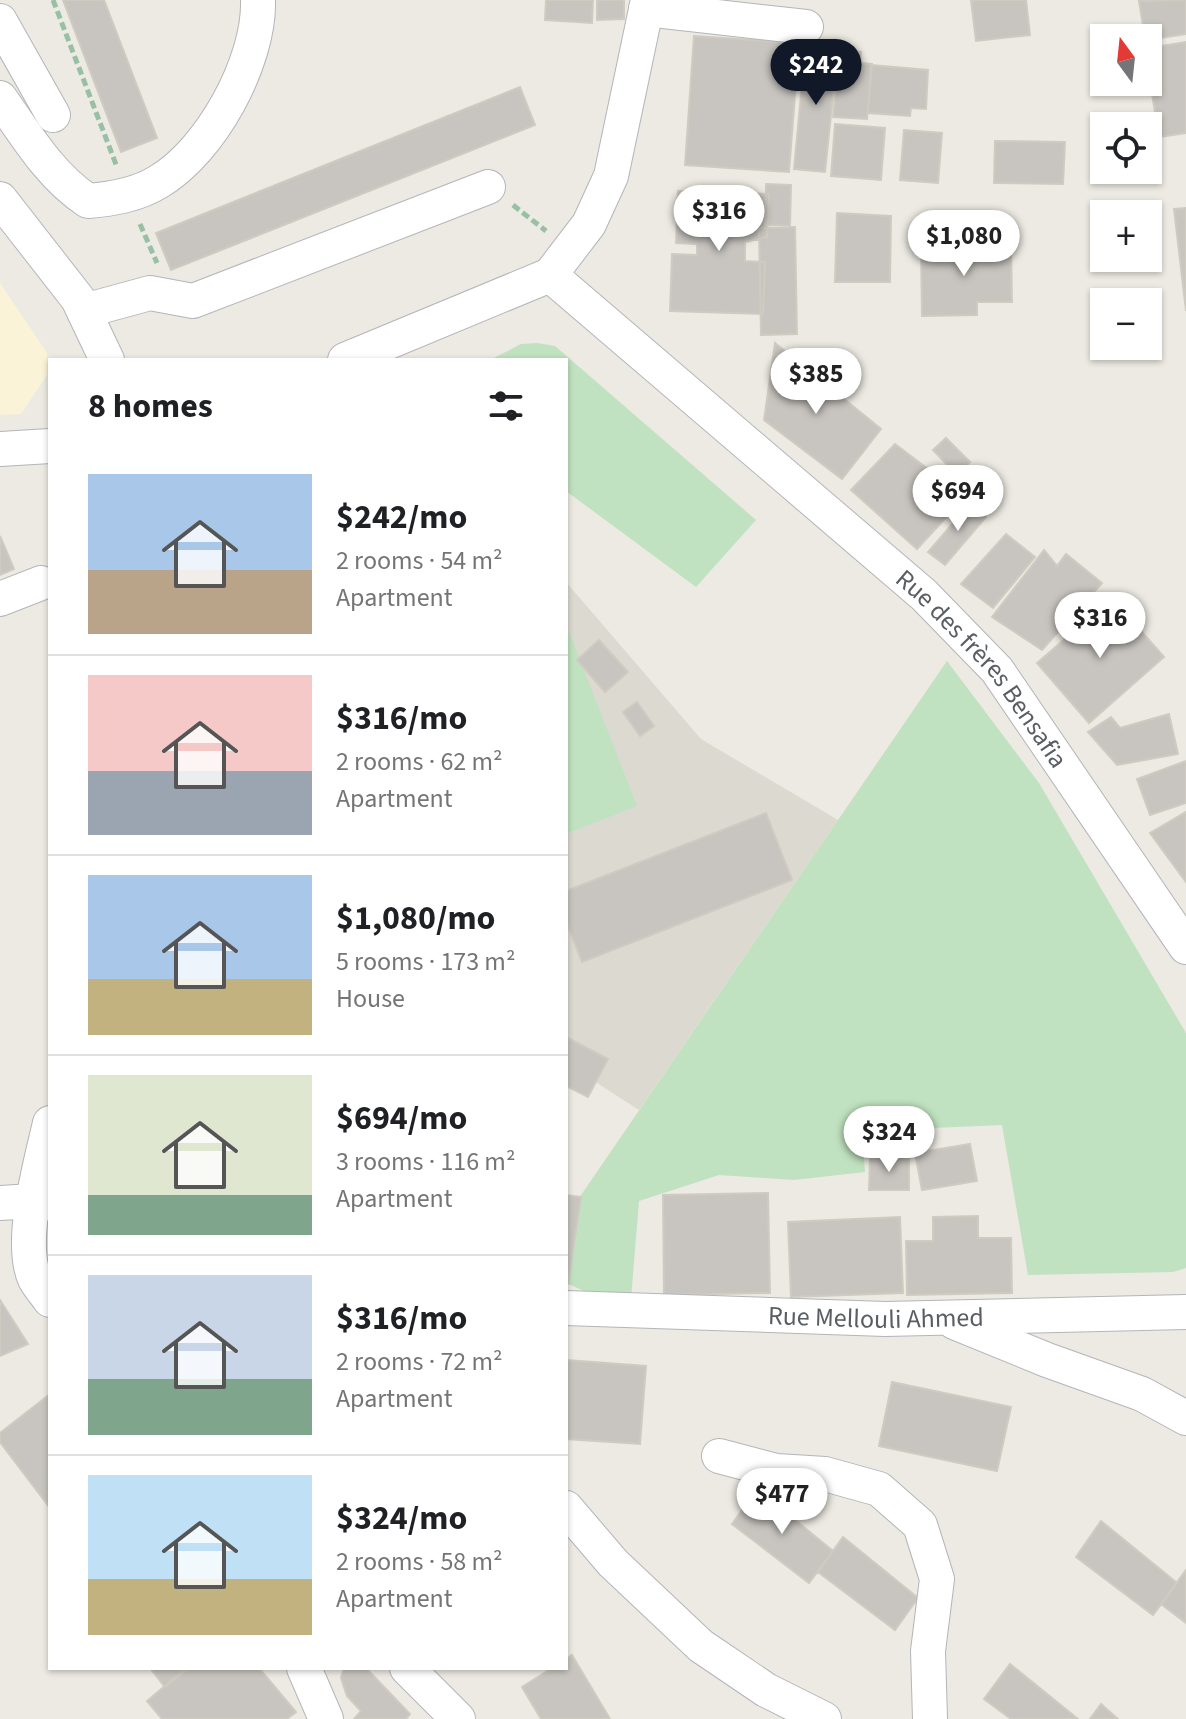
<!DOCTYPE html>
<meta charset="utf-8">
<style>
:root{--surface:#fff;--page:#f2f2f2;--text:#202124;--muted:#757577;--line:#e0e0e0;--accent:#111827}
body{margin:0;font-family:"Source Sans 3",sans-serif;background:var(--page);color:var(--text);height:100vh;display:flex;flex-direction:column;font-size:30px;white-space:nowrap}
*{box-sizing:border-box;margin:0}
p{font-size:26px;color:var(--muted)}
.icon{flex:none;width:44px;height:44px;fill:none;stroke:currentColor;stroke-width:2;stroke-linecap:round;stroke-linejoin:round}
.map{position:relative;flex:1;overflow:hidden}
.details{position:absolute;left:48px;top:358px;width:520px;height:1312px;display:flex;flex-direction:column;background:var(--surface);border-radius:0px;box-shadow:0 2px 6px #0004}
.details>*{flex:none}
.needle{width:52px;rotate:345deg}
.controls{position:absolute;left:1090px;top:24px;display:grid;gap:16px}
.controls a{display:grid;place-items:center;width:72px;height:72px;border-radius:0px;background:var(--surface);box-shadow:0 2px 6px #0004;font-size:40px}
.price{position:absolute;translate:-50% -68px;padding:0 18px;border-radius:28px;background:#fff;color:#222;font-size:26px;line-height:52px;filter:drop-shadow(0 2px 4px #0008)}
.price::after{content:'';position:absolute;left:50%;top:48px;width:24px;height:18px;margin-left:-12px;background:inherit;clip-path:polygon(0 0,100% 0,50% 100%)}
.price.active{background:var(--accent);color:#fff}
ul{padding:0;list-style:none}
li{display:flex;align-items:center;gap:24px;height:200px;padding:0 40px}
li+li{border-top:2px solid var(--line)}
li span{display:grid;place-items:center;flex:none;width:224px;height:160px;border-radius:0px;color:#555}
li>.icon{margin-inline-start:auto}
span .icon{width:96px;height:96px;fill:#fffc;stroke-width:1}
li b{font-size:34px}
h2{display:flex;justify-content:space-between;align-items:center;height:96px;padding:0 40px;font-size:34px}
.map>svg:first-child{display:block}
</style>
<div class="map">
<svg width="1186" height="1719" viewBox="0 0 1186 1719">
<rect width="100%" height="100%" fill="#eceae2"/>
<path fill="#fbf3d8" d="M0,283L47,353V375L21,414L0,415Z"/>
<path fill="#dcd9d0" d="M566,582L701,739L838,820L639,1110L566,1063Z"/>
<path fill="#c0e2c0" d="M537,343L555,346L756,520L696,587L566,491V360H490L521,344Z
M569,632L637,806L566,834V633Z
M947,661L1039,783L1186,1033V1268L1173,1272L1028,1275L1002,1125L862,1131L865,1172L794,1180L719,1175L639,1201L630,1311L566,1283V1217Z"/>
<path fill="#c8c5c0" stroke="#d0cbc1" stroke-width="2" d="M63,0H104L157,138L121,152Z
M546,0H593L592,23L545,20Z
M597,0H624V19L597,20Z
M971,0H1026L1030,35L976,41Z
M1186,0V34L1148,40L1145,38L1139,1Z
M694,36L799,43L789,172L685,165Z
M1186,42V133L1159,137L1148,69V48Z
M806,43L838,47L825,172L794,169Z
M840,50L861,52L860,63L872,64L867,119L833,117Z
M871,65L928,70L926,109L911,108L910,116L868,113Z
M520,87L535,125L171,270L156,233Z
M835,124L885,128L881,180L831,176Z
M904,130L942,133L938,183L900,180Z
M995,141L1065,142L1063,184L994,183Z
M766,184L791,185L790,226L765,225Z
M678,191L769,194L767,237L745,242V261L765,262L763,314L670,311L672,254L697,255V244L676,243Z
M1186,208V311L1174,209Z
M837,213L891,216L890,282H835Z
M795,227L797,334L761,335L759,228Z
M1011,245L1012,302H977V315L922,316L921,246Z
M775,343L881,429L842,479L764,420Z
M946,438L970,462L957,475L933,450Z
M895,444L965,497L917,549L851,490Z
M973,500L986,517L945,565L928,552Z
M1006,534L1035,557L993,608L961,584Z
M0,536L14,569L0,575Z
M1044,550L1057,566L1066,554L1102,583L1042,650L992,617Z
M1112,598L1164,657L1089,723L1037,663Z
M599,640L628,672L605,692L577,660Z
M637,702L654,726L640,736L623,712Z
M1169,714L1178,754L1117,765L1088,732L1111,717L1120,728Z
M1186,761V803L1150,815L1137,779Z
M1186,812V882L1150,833Z
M766,813L792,880L582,962L566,921V891Z
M566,1037L608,1059L588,1097L566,1086Z
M970,1144L977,1181L922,1190L915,1153Z
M870,1158H909V1190H869Z
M768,1193L770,1293L664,1295L663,1195Z
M566,1195L581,1197L568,1284H566Z
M978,1216V1238H1011L1012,1293L907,1295L906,1241H933V1217Z
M900,1217L903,1293L791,1297L788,1222Z
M0,1300L28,1344L0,1356Z
M566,1360L646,1366L640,1444L566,1439Z
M892,1382L1011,1407L997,1471L879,1446Z
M50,1394V1508L0,1442V1433Z
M757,1489L833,1551L809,1583L732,1524Z
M1101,1521L1177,1583L1153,1615L1076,1557Z
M843,1537L918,1598L895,1630L818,1572Z
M1186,1570V1623L1161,1604Z
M572,1655L610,1719H541L522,1687L552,1668H566V1659Z
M1010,1664L1078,1719H1011L984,1699Z
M150,1668H189L165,1687Z
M186,1668H259L296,1712L287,1719H162L147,1701Z
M347,1668H366L410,1714L406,1719H354L361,1711L347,1696L341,1678L343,1671Z
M1101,1704L1118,1719H1090Z"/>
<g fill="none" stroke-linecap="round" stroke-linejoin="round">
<defs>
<g id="minor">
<path d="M646,9L806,27"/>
<path d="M0,21L53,115"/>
<path d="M0,98C26,135 50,176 88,201C112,199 137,195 158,182C211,151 260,61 258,0"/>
<path d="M0,199L78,299L107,360"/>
<path id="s1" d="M550,275L924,595L997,670L1186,947"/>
<path d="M550,275L589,224L611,176L648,0"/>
<path d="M84,311L150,293L193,301L488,187"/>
<path d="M345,360L550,275"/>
<path d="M0,449L50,446"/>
<path d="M0,599L41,583"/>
<path d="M50,1123C41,1163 18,1242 35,1279C39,1286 45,1293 50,1300"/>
<path d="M0,1203L33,1201L50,1203"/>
<path id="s2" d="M566,1308L885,1319L1186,1312"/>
<path d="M954,1322L1047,1360L1142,1394L1186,1418"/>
<path d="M719,1456L776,1471L825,1474L879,1489L920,1525L937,1579L928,1651L930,1719"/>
<path d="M566,1508L613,1563L701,1646L766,1690L824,1719"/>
<path d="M304,1668L326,1719"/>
<path d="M407,1668L458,1719"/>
</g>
</defs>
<use href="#minor" stroke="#b3b5b9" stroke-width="36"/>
<path stroke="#98c0a4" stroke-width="5" stroke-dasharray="8 4" stroke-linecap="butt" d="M53,0L117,167
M513,205L546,231
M140,224L157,263"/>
<use href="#minor" stroke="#fff" stroke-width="34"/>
</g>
<g text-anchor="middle" stroke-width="6" stroke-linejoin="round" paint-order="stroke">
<g font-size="26" fill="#5a5e62" stroke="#fff">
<text dy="9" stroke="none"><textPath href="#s1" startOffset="586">Rue des frères Bensafia</textPath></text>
<text dy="9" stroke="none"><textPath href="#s2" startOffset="310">Rue Mellouli Ahmed</textPath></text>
</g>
</g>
</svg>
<div class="controls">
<a><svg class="needle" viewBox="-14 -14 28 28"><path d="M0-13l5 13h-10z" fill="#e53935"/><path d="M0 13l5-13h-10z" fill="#757577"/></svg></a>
<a><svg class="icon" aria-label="locate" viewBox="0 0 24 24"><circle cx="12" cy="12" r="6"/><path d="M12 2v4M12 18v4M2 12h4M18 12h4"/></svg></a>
<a>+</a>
<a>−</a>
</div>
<b class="price active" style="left:816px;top:107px">$242</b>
<b class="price" style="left:719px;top:253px">$316</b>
<b class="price" style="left:964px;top:278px">$1,080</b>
<b class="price" style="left:816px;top:416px">$385</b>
<b class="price" style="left:958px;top:533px">$694</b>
<b class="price" style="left:1100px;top:660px">$316</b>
<b class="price" style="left:889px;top:1174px">$324</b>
<b class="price" style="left:782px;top:1536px">$477</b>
<section class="details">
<h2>8 homes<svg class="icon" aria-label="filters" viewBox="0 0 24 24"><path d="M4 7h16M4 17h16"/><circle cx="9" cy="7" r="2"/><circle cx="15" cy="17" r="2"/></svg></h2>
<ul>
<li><span style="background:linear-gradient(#a9c7e8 60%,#b9a48a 0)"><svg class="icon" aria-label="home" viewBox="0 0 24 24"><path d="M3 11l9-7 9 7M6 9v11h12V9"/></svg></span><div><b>$242/mo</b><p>2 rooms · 54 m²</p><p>Apartment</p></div></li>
<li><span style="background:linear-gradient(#f6c9c9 60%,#9aa5b1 0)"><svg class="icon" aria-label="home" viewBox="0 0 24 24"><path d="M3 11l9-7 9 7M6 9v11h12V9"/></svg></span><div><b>$316/mo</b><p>2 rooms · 62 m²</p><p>Apartment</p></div></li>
<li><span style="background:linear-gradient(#a9c7e8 65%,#c2b280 0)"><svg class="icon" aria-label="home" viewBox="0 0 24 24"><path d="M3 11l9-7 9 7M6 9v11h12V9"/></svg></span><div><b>$1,080/mo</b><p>5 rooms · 173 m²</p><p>House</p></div></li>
<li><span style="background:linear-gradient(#dfe7d0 75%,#7fa58c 0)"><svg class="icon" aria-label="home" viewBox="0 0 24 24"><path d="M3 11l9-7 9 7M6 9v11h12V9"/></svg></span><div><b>$694/mo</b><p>3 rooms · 116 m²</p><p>Apartment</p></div></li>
<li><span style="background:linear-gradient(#c9d6e8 65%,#7fa58c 0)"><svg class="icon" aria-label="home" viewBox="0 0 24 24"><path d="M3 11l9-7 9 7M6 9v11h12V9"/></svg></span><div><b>$316/mo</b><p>2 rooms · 72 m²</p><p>Apartment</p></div></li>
<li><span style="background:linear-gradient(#bfe0f5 65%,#c2b280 0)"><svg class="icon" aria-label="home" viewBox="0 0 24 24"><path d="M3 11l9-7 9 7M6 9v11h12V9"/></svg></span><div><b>$324/mo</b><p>2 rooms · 58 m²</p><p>Apartment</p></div></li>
</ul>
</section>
</div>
